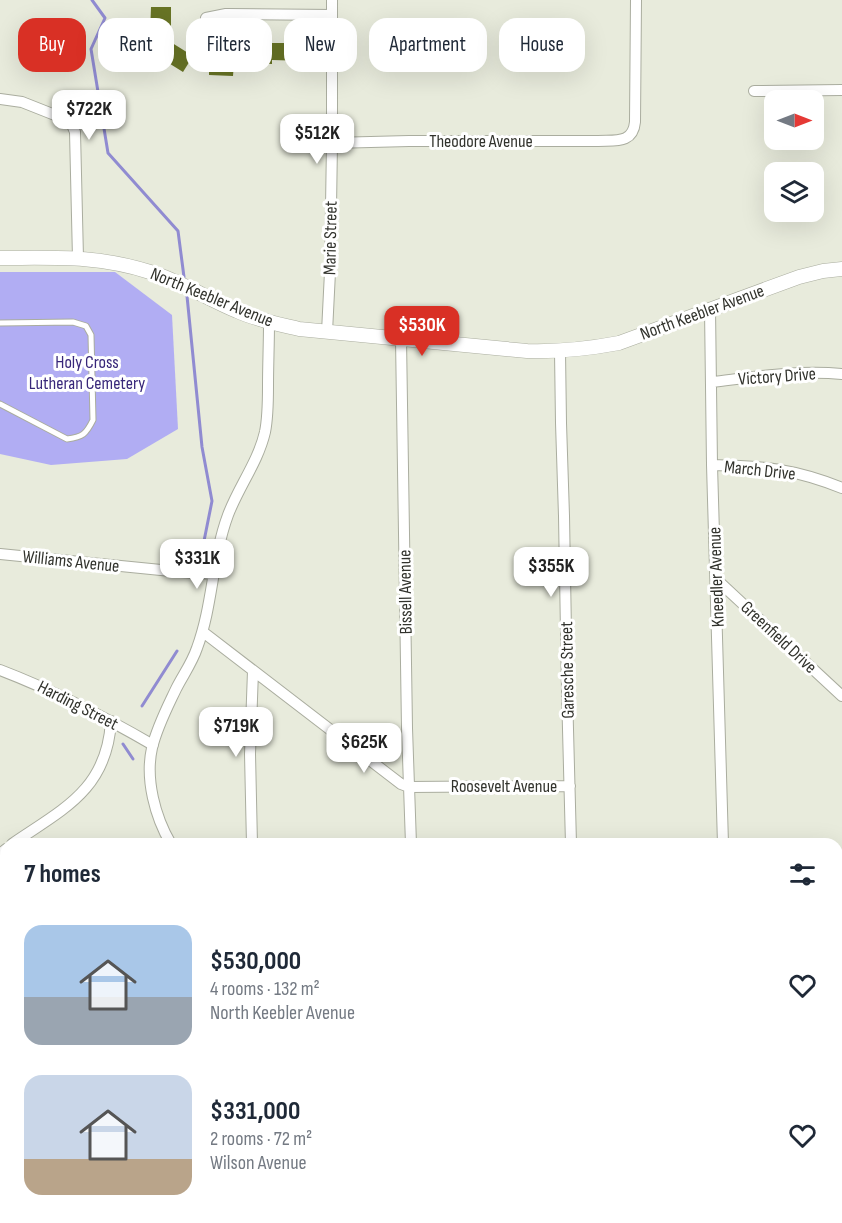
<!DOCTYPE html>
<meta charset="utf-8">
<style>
:root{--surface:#fff;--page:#f2f2f3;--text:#1f2937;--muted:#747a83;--accent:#d93025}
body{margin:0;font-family:"Sofia Sans Condensed",sans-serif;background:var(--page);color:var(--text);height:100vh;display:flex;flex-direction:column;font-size:22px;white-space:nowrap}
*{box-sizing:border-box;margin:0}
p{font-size:20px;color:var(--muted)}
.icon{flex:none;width:33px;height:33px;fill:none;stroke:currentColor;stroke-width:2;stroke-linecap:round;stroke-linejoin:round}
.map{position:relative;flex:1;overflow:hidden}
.sheet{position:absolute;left:0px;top:838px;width:843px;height:386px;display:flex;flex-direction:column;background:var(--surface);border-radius:18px 18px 0 0;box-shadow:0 6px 24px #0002}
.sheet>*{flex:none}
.hud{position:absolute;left:18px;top:18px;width:807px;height:54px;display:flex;gap:12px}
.needle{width:39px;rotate:90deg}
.tools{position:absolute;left:764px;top:90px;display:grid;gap:12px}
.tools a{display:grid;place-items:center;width:60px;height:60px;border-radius:12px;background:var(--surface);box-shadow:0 6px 24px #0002;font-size:30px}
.price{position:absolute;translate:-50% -51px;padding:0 14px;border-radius:12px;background:#fff;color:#222;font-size:20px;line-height:39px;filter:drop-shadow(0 2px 3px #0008)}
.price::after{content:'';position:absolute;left:50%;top:36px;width:18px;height:14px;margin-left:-9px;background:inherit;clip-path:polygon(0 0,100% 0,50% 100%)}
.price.on{background:var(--accent);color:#fff}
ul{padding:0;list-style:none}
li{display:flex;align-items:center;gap:18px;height:150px;padding:0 24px}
li span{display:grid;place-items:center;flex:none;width:168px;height:120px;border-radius:18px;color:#555}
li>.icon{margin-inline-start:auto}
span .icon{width:72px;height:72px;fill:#fffc;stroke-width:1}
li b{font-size:26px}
h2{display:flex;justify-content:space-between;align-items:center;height:72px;padding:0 24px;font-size:26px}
.tag{padding:0 21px;border-radius:18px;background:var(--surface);box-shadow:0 6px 24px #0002;font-size:21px;line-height:54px}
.tag.on{background:var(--accent);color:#fff}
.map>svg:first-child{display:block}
</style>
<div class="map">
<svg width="842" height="1223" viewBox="0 0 842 1223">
<rect width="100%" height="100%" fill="#e8ebdc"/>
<path fill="#b1adf3" d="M0,272H115L172,315L178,429L127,459L51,465L0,454Z"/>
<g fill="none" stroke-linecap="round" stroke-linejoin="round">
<path stroke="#908bd1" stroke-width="3" d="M92,0L105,18L91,49L108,153L178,231L184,277
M187,296L202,447L212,501L201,556
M142,706L177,651
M123,744L133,759"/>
</g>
<path fill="#687425" d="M151,7H171V33H150Z
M261,37L272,38V43H306V61L272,60V64L234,63L233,76L209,75V60H222V50L244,51V45L261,46Z
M169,41L193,56L183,72L159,57Z"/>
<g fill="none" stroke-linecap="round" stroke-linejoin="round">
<defs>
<path id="service" d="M0,323L73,322L86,326L91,335L93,420C86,434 83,437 67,439L0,404
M0,1108L6,1113
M588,1218L589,1223
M128,1223L132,1218
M135,1223L137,1218
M159,1223L160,1221L166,1220L172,1223"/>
<path id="minor" d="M206,18L226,14L332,15
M754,91L842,90
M0,99L22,102L65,119L72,125L75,132L78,258
M332,143L409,141H598C615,140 633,144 635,122L636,0
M710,309L712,465L723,844
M327,332L330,272L332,143V0
M401,339L407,728L411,844
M560,352L561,423L564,516L567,691L571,844
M712,382C755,377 798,370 842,374
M712,465C763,466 795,469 842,488
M0,554L181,572L215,574
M716,579L842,696
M203,632L401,784L409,787L570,786
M0,670C55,691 103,716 153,745
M12,844C63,809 107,790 111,721
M171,844C155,817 145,779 152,748C157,727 167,708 176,689C183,675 192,663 197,648C213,605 212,558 228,515C239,486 258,462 265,432C268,417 268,402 268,386C268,365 269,344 269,323
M252,844L250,754L253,671
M0,854L6,849
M837,946H842
M338,1218V1223
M502,1218V1223
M522,1218L556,1223
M735,1223V1218"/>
<path id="tertiary" d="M0,258C54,258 97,255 150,272C180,281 208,299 237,311C257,320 278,324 299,329L527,351C559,352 587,349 619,343L799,277L823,271L842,269"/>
</defs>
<use href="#service" stroke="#aaad9f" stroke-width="7"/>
<use href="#minor" stroke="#aaad9f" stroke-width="12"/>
<use href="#tertiary" stroke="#aaad9f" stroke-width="15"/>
<use href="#service" stroke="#fff" stroke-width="5"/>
<use href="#minor" stroke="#fff" stroke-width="10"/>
<use href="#tertiary" stroke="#fff" stroke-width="14"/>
</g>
<g text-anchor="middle" stroke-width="6" stroke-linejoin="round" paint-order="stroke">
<g font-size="18" fill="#32332d" stroke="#fff">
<text x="481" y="147">Theodore Avenue</text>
<text transform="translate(330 238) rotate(-89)" y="6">Marie Street</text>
<text transform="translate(212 297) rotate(22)" y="6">North Keebler Avenue</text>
<text transform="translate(702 312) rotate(-20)" y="6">North Keebler Avenue</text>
<text transform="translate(777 376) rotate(-4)" y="6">Victory Drive</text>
<text transform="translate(760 470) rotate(6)" y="6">March Drive</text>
<text transform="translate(71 561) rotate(6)" y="6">Williams Avenue</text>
<text transform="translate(716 577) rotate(-92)" y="6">Kneedler Avenue</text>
<text transform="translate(405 592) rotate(-91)" y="6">Bissell Avenue</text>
<text transform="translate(779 637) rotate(43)" y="6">Greenfield Drive</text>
<text transform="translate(567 670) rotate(-91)" y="6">Garesche Street</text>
<text transform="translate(78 705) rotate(27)" y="6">Harding Street</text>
<text x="504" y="792">Roosevelt Avenue</text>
</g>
<g font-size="18" fill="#38277a" stroke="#fff">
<text x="87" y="368">Holy Cross<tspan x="87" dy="21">Lutheran Cemetery</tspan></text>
</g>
</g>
</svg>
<div class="tools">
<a><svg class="needle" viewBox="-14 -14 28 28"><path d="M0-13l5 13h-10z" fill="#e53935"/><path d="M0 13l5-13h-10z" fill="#747a83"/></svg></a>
<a><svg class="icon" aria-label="layers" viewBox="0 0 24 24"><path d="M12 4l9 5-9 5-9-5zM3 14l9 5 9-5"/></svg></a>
</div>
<b class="price" style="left:89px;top:141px">$722K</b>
<b class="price" style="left:317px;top:165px">$512K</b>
<b class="price on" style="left:422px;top:357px">$530K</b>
<b class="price" style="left:197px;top:590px">$331K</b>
<b class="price" style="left:551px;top:598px">$355K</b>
<b class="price" style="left:236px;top:758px">$719K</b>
<b class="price" style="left:364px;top:774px">$625K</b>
<div class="hud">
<a class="tag on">Buy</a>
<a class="tag">Rent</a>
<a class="tag">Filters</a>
<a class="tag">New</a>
<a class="tag">Apartment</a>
<a class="tag">House</a>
</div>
<section class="sheet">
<h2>7 homes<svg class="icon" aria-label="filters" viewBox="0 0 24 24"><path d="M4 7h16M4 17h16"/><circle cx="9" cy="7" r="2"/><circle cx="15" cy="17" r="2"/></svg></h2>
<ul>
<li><span style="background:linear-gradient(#a9c7e8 60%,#9aa5b1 0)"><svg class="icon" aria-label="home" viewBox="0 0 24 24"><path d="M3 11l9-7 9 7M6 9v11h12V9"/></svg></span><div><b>$530,000</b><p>4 rooms · 132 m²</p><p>North Keebler Avenue</p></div><svg class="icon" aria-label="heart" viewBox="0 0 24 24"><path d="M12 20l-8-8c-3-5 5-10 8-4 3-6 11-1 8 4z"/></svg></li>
<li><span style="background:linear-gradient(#c9d6e8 70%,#b9a48a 0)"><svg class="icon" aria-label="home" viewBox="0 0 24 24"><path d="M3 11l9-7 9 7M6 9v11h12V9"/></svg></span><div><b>$331,000</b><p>2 rooms · 72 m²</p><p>Wilson Avenue</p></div><svg class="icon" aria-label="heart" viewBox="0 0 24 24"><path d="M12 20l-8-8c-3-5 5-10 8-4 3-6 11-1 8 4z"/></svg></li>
</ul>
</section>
</div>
